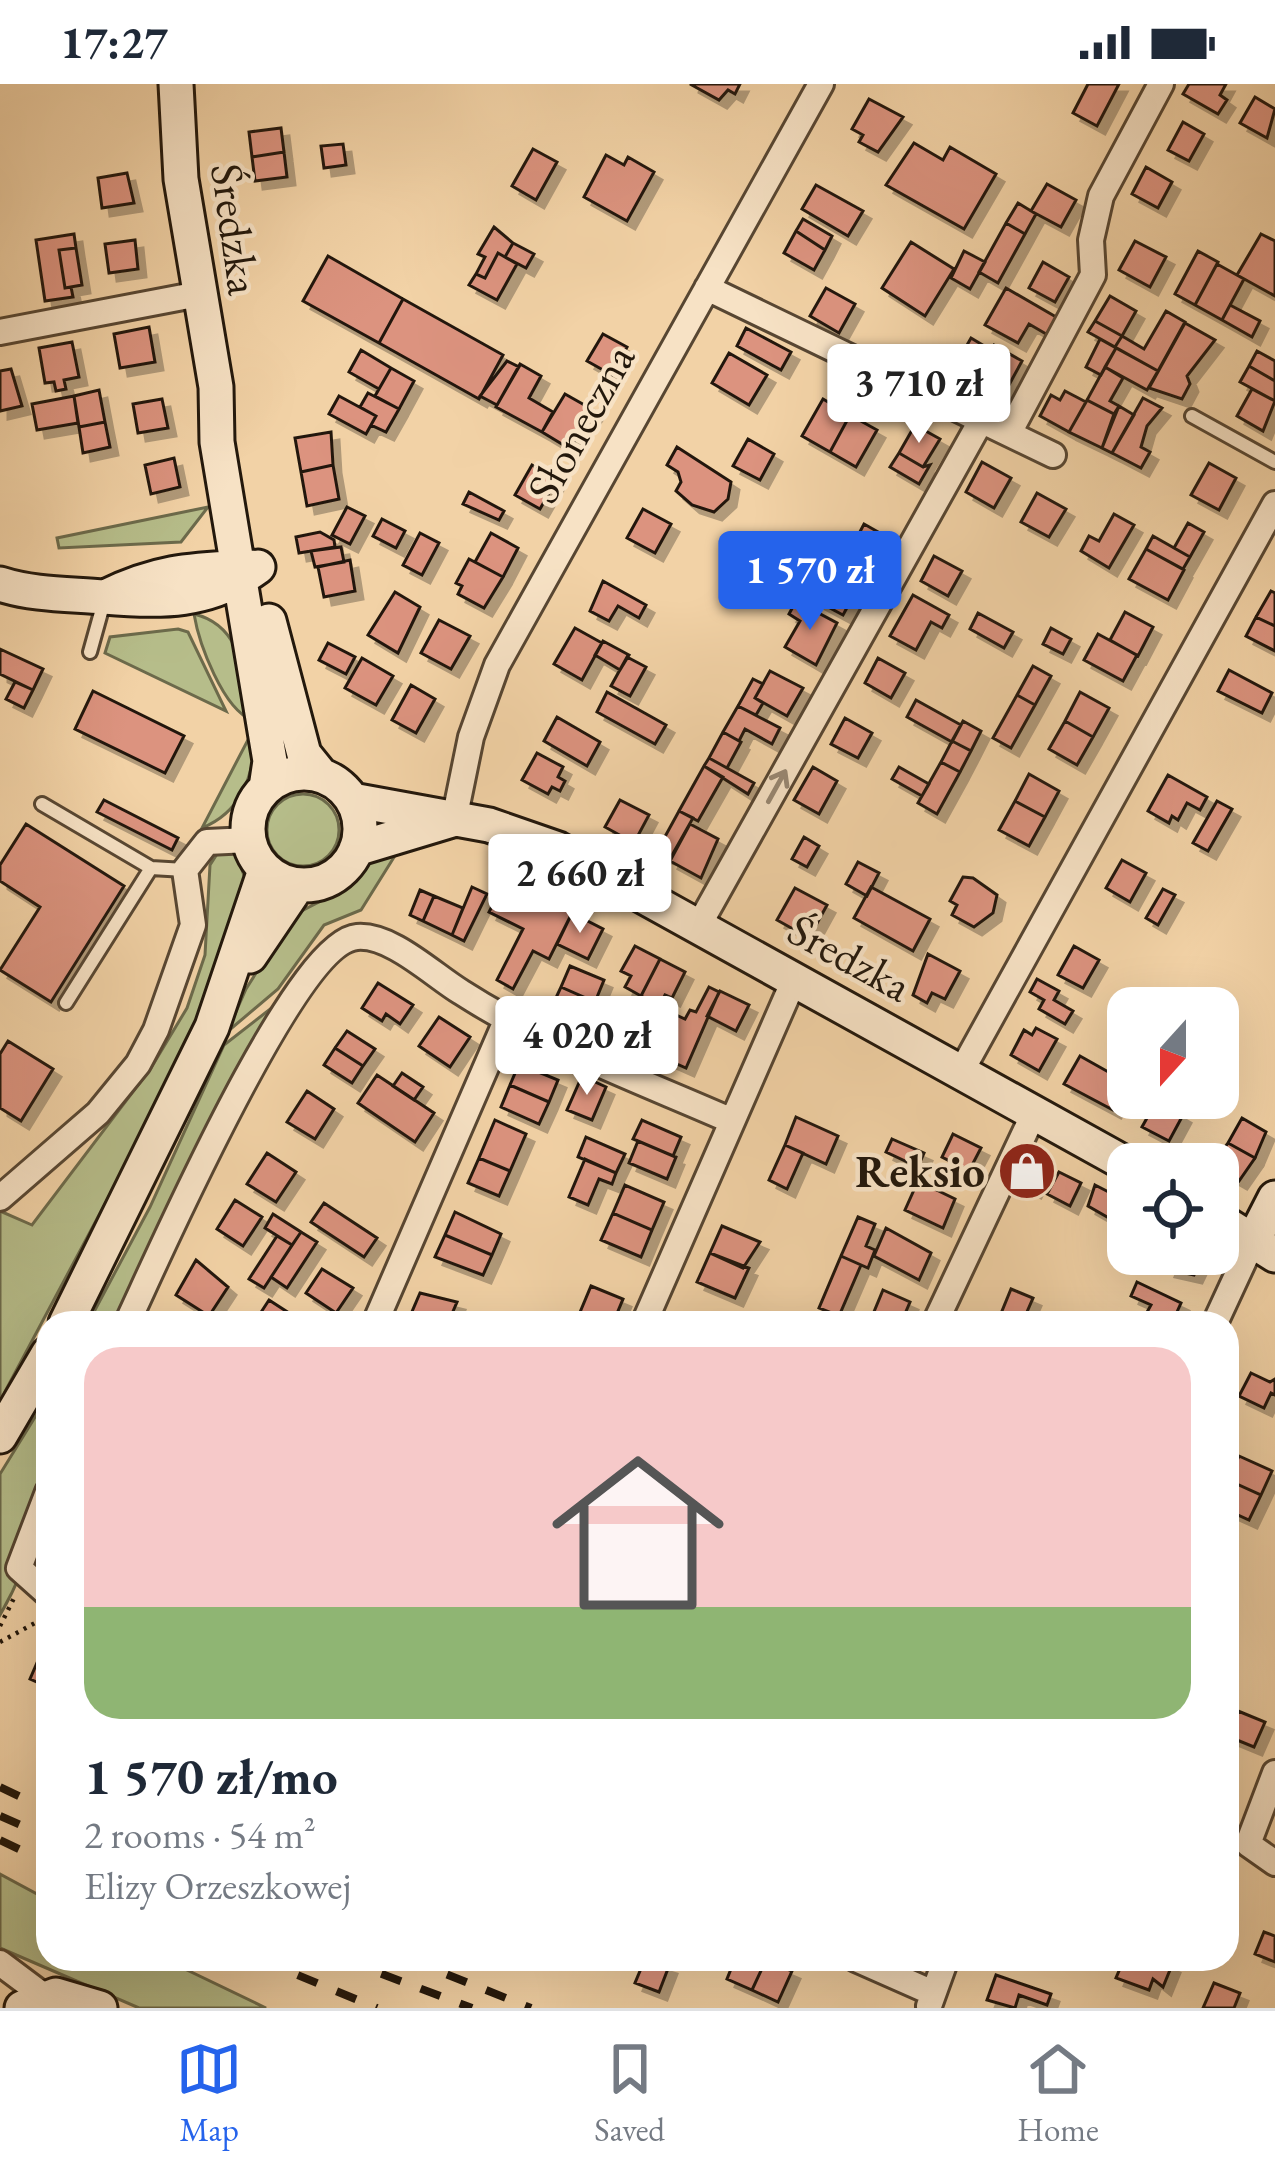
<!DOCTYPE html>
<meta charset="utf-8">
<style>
:root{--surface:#fff;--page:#f2f2f3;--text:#1f2937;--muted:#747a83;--line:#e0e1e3;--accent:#2563eb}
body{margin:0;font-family:"EB Garamond",serif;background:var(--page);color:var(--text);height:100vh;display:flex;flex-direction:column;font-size:45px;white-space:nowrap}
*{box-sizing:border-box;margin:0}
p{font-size:39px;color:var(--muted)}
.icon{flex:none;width:66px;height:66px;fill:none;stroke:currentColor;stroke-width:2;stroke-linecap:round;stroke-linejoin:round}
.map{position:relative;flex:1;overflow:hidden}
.details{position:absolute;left:36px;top:1227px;width:1203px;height:660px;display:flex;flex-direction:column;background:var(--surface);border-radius:36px;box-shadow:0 12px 48px #0002}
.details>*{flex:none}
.needle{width:78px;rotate:201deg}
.buttons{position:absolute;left:1107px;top:903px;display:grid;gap:24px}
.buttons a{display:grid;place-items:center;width:132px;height:132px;border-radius:24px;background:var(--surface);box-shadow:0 12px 48px #0002;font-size:60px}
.price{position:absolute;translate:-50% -102px;padding:0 27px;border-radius:12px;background:#fff;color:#222;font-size:39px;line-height:78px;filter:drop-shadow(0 3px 6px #0008)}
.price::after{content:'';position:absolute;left:50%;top:72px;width:36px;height:27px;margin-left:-18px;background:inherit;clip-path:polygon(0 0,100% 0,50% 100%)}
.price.current{background:var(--accent);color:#fff}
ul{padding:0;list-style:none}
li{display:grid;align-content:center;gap:24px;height:636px;padding:0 48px}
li+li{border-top:3px solid var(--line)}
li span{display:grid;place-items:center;height:372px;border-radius:36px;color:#555}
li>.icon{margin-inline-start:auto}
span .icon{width:216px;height:216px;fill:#fffc;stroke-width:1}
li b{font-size:51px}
.status{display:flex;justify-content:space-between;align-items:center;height:84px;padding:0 60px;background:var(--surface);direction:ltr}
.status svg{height:33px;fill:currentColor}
.dock{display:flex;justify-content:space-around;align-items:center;height:168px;border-top:3px solid var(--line);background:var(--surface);font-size:33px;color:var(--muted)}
.dock a{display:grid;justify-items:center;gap:6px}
.dock .current{color:var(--accent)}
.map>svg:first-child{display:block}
</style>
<div class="status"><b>17:27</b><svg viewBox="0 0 49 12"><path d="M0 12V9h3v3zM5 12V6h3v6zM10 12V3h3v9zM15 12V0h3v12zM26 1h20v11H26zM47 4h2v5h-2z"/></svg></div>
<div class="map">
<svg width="1275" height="1924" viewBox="0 0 1275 1924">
<defs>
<filter id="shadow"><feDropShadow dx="8" dy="8" stdDeviation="0" flood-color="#0004"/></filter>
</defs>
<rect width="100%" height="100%" fill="#f2d2a6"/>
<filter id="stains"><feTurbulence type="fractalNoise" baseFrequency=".00167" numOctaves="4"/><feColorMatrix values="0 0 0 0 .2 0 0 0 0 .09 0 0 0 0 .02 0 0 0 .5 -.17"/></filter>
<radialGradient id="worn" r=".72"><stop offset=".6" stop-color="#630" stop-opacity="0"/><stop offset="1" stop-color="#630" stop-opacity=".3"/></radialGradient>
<path fill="#b6bd8a" stroke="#6c6a4b" stroke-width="3" d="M208,423L181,458L59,464L57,454Z
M194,530C244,542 243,593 252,636C223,625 199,560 194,530Z
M178,545L188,548L226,627L105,569L110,553Z
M250,652L256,655C252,695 241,728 202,744Z
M267 746a36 36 0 1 1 72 0a36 36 0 1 1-72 0Z
M401,762L361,826L324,841L278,905L227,948L246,905L292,832L338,808L372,773Z
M219,767H235L245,794L188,964L0,1317V1127L32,1141L151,984L187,924L205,871L210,781Z
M287,912L121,1239H88L150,1123L224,961Z
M48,1312C48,1393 42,1459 0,1531V1390Z
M0,1790L48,1816V1875H164L266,1924H139L0,1864Z"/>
<path fill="#dc937f" stroke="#23180c" stroke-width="3" filter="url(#shadow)" d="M690,0H740L735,10L728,6L719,16Z
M1088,0H1119L1097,42L1073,29Z
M1189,0H1226L1220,11L1227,16L1218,30L1183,10Z
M1255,13L1275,25L1267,54L1240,39Z
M869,15L903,33L878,68L859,58L863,51L852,45Z
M1183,38L1204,50L1189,77L1168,66Z
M281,44L284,68L252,73L249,48Z
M914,59L943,76L950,63L996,90L964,145L886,101Z
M343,60L346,81L324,84L321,62Z
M533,65L557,78L536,116L512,102Z
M284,68L287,93L255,97L252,73Z
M606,71L624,81L628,73L654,88L627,137L584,113Z
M1146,83L1172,98L1158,124L1132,110Z
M127,89L134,119L102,124L98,94Z
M1047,100L1076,116L1061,143L1031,127Z
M816,101L863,127L848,152L802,125Z
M1018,119L1036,130L1025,150L1006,139Z
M803,135L832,152L825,166L796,147Z
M1006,139L1025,150L998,199L979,188Z
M494,143L513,159L505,173L498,169L485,194L476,190L485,173L478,170Z
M796,147L825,166L814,186L784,169Z
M74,150L76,164L59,166L65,204L71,203L73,213L45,217L36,156Z
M1261,150L1275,157V212L1237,191Z
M135,156L138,185L109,189L105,160Z
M1135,157L1166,173L1150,203L1119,186Z
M911,158L954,185L925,232L882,204Z
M513,159L534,170L526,184L505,173Z
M76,164L82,201L65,204L59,166Z
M964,167L985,178L970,205L951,194Z
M1198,167L1218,178L1195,221L1175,210Z
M498,169L517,180L497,216L469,201L476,190L485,194Z
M328,172L403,215L379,259L303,217Z
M1043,178L1069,193L1055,218L1029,204Z
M1217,180L1244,195L1222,236L1195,221Z
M826,204L855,220L839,249L810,232Z
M1006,204L1063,237L1053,254L1029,240L1018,259L985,241Z
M1110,212L1136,227L1122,252L1095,237Z
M403,215L503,271L479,315L379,259Z
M1230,221L1260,237L1252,253L1222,236Z
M1166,227L1185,238L1158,287L1115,263L1122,252L1144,265Z
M1095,237L1122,252L1115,263L1088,248Z
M1185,239L1215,256L1187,292L1190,300L1182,315L1149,304Z
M149,243L155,278L120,284L114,250Z
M746,244L791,268L781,286L737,262Z
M603,250L627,263L612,291L587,277Z
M971,254L991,266L974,296L954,284Z
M1100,255L1116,264L1101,291L1086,283Z
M72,258L79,293L64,296L66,305L56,307L54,298L45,299L39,264Z
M994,261L1022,277L1003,312L974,296Z
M1116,264L1158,287L1147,306L1105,283Z
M361,266L391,284L379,305L349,288Z
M1257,267L1275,277V297L1249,282Z
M729,269L767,291L749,321L712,299Z
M507,277L519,283L497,321L480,312Z
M520,280L541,292L529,314L553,328L542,348L496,323Z
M1249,282L1275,297V317L1240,298Z
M1105,283L1123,294L1110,317L1119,322L1114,330L1087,316Z
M391,284L414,297L399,325L375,312Z
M11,285L22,322L0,327V287Z
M1252,305L1275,317L1263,347L1237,332Z
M99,306L105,338L79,343L74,312Z
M1065,307L1086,318L1069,348L1040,332L1051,311L1060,316Z
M368,309L399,325L386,348L371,341L376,332L360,323Z
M565,310L595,327L570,365L542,348Z
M74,312L78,339L37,346L32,320Z
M339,312L376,332L366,350L329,330Z
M1143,314L1162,324L1147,342L1141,363L1150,368L1141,384L1112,369Z
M162,315L168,344L138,349L133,320Z
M823,315L850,331L830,368L802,352Z
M1087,316L1114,330L1102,364L1069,348Z
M1119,322L1134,331L1112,369L1102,364Z
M850,331L877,346L856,383L830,368Z
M105,338L110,363L83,369L79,343Z
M915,341L940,355L923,383L899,369Z
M331,348L333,381L301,388L295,354Z
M748,355L774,370L760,396L733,382Z
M677,363L731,398L728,415L714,428L692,421L676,407L681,398L678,388L667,381Z
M899,369L923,383L930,381L919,400L890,383Z
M174,374L180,403L151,410L145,381Z
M982,378L1011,394L994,424L966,408Z
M1209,379L1236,394L1219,426L1191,411Z
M333,381L339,415L307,422L301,388Z
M532,381L557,395L540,425L515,411Z
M469,408L504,427L499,436L463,420Z
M1037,409L1066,425L1049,453L1021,438Z
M347,423L365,432L350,460L332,451Z
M643,425L671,440L655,469L627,454Z
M1114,430L1134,441L1109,484L1081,467L1089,452L1099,457Z
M382,435L405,447L396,464L373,452Z
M1188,439L1204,448L1190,473L1174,464Z
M864,440L887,453L874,476L852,463Z
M320,448L334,456L335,463L299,469L296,453Z
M420,449L439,459L422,491L403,481Z
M491,449L518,464L503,493L475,478Z
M1153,452L1190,473L1183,485L1146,465Z
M788,461L808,472L796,494L777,483Z
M341,463L344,478L315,483L311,467Z
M1146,465L1184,486L1168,516L1129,495Z
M934,472L962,487L948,512L921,497Z
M469,475L503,493L484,524L458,510L462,502L456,499Z
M350,476L355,507L324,513L318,483Z
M827,494L855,509L843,531L815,516Z
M603,497L646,521L639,534L618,522L609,537L590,527Z
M1271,507L1275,509V542L1256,533Z
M395,508L420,523L398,569L368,551Z
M913,511L949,531L942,544L931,538L916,566L890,552Z
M796,517L837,539L816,581L785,563L800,537L789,530Z
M1125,528L1153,543L1138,572L1110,556Z
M978,529L1013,548L1004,564L970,545Z
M1256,533L1275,542V567L1246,552Z
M439,536L470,552L451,585L421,569Z
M575,544L602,559L582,596L554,580Z
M1051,544L1071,555L1063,570L1043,560Z
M1098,550L1137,571L1123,597L1084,576Z
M603,557L629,571L620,586L595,571Z
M328,559L355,573L346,590L319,576Z
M0,565L43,585L33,606L0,590Z
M627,573L646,583L630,612L611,602Z
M362,574L393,592L376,621L345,604Z
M878,574L905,589L891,614L865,599Z
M1033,582L1051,592L1035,621L1017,611Z
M1229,586L1272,609L1262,629L1218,607Z
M770,587L803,604L787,632L755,614Z
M753,595L763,600L755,614L763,619L756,631L738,622Z
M15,598L33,606L24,624L6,615Z
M411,601L435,615L416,649L392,636Z
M93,607L184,652L165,689L75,645Z
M607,608L666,641L655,660L597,628Z
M1080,608L1109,624L1093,653L1065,637Z
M1017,611L1035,621L1011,664L993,654Z
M916,616L961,641L952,658L907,633Z
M738,622L780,644L772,660L745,645L739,657L723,648Z
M557,633L600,658L587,682L544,657Z
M845,634L872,649L858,674L831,660Z
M963,637L981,647L971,667L952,657Z
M1065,637L1093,653L1077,681L1049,665Z
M723,648L741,658L727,684L709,674Z
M952,657L971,667L960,688L941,678Z
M537,669L563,683L558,693L565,697L560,707L552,703L548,710L522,696Z
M709,674L754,699L748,710L704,682Z
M941,678L960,688L937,730L918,719Z
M704,682L723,693L698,737L679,727Z
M813,683L837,697L819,730L794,716Z
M899,683L929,700L922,712L892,695Z
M1029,690L1059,707L1045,733L1015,717Z
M1168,691L1207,713L1200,726L1187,719L1178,736L1172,732L1169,739L1148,727Z
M104,716L178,754L172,766L97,728Z
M620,716L649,731L634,759L605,743Z
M1015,717L1045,733L1029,762L999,746Z
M1217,717L1232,725L1208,767L1193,759Z
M679,727L693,734L671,773L656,769Z
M26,740L124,802L51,918L0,886L40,823L0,797V781Z
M690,740L718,755L701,794L670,777Z
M804,753L819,762L807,783L792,775Z
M1122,776L1146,789L1130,818L1106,804Z
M858,778L879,789L867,812L846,800Z
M963,793L973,794L997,811L993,829L974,843L952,831L957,821L950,817Z
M504,799L572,829L549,875L533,867L513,905L497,896L523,845L489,828Z
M472,803L487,810L464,857L452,851Z
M871,803L930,835L913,867L854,834Z
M795,804L827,821L809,854L777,836Z
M1163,805L1175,811L1158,841L1146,834Z
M420,806L434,812L423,837L410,831Z
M434,812L463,824L452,851L423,837Z
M572,829L603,845L588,875L557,860Z
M635,862L660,875L641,912L625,903L631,892L621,887Z
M1074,862L1099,876L1083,904L1058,891Z
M928,870L960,887L945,915L932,909L927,919L913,911Z
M660,875L685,888L672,914L665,911L660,921L641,912Z
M570,882L604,896L595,918L561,903Z
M1037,895L1059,907L1054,916L1073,927L1065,940L1039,925L1044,916L1030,908Z
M378,899L413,921L400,940L386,930L382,937L362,924Z
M561,903L595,918L589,933L554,918Z
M709,903L719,908L686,984L659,972L676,931L685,935L690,926L696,928Z
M720,907L749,921L736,947L707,932Z
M595,918L610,923L600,950L584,944Z
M439,933L470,953L450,983L419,962Z
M1036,944L1057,955L1039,987L1011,971L1024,946L1032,951Z
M347,947L375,965L363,982L335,964Z
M8,957L53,985L21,1037L0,1024V970Z
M335,964L363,982L352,999L324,981Z
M1080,972L1128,999L1113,1026L1064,1000Z
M519,980L558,996L549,1018L510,1001Z
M402,989L423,1003L414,1016L393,1002Z
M377,991L434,1029L415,1058L358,1019Z
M582,992L606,1003L592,1036L567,1026Z
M510,1001L549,1018L539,1040L501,1023Z
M307,1007L334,1025L315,1055L287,1038Z
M1157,1016L1183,1031L1169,1057L1142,1043Z
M796,1033L838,1052L826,1080L785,1061Z
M1242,1034L1266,1048L1255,1074L1228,1059Z
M495,1036L526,1050L510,1087L479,1074Z
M642,1036L681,1053L673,1072L633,1055Z
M953,1050L981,1064L969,1087L942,1073Z
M586,1053L625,1070L616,1089L578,1073Z
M892,1055L924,1069L918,1083L886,1068Z
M638,1057L676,1073L667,1095L629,1079Z
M1228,1059L1255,1074L1239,1097L1218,1085L1216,1075Z
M785,1061L803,1069L787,1105L769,1096Z
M267,1069L296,1088L276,1118L247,1100Z
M1029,1072L1044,1084L1033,1106L1016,1097Z
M479,1074L510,1087L499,1112L468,1099Z
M585,1075L616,1089L612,1100L599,1095L588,1121L569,1113Z
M1059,1088L1081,1099L1070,1122L1047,1110Z
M918,1097L955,1115L943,1144L905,1126Z
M625,1101L664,1118L652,1146L613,1129Z
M1095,1101L1128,1118V1145L1088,1122Z
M235,1116L262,1133L243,1162L217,1145Z
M324,1119L377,1154L364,1173L311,1138Z
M455,1128L501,1150L492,1171L445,1151Z
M613,1129L652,1146L641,1173L601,1156Z
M273,1130L301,1148L292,1161L265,1144Z
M858,1133L875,1140L866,1162L875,1166L868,1184L841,1172Z
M722,1142L760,1158L743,1184L710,1169Z
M886,1144L931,1169L919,1196L874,1172Z
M301,1148L317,1158L287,1204L271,1193Z
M445,1151L492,1171L483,1191L435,1173Z
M277,1152L292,1161L264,1204L249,1195Z
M710,1169L749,1184L735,1214L697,1198Z
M1173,1170H1204L1194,1191L1167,1185Z
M841,1172L861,1181L839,1232L819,1224Z
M196,1176L228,1203L209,1232L176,1211Z
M322,1185L353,1204L336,1229L306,1209Z
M1137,1198L1181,1219L1172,1239L1146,1230L1151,1221L1131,1212Z
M591,1202L623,1215L613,1239L578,1233Z
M1011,1205L1033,1214L1023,1237L1002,1227Z
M883,1206L910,1218L901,1239L871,1235Z
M420,1209L457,1218L448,1239L411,1230Z
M269,1216L292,1231L286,1239H254Z
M1251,1289L1270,1298L1275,1295V1311L1271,1309L1264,1324L1239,1312Z
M1239,1372L1272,1387L1261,1411L1228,1396Z
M1228,1396L1261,1411L1249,1436L1227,1426Z
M43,1565L48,1567V1603L30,1595Z
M1238,1627L1265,1638L1254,1663L1227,1652Z
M1264,1848L1275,1852V1878L1255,1870Z
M645,1875L669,1882L659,1908L635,1899Z
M735,1875L766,1876L752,1906L727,1895Z
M1124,1875H1158L1172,1881L1163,1903L1153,1895L1149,1906L1116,1894Z
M766,1876L792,1887L778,1918L752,1906Z
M996,1891L1051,1910L1047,1921L1019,1911L1015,1924L987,1916Z
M1214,1899L1240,1909L1234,1924H1203Z"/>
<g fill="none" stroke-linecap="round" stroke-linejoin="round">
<defs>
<path id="lane" d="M1192,332L1275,378
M90,568L105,514
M42,720L151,784L185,786
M66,919L151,784"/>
<path id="street" d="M707,204L1053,371
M0,248L199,210
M1009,349L1093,191L1091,156L1101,112L1161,0
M454,736L471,653L497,581L821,0
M699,841L982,335
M962,986L1275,420
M0,1114L98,1029L138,980L156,946L193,841L185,786L207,758L249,756
M127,1239C157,1176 295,858 357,853C391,850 433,891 461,908C545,962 641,997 732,1037
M375,1239L506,937
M644,1239L795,894
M935,1239L1035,1027
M1215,1239L1253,1157
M48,1408L19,1484L48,1510
M1275,1689L1248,1760L1275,1779
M856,1875L933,1909
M0,1879L44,1912
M929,1922L946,1875"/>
<path id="secondary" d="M176,0L181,95L216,303L217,358L270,677L266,704
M0,500C34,511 69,510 104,513C160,518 209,519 258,483
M105,513C160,486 192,486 251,483
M269,537L304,670L321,691
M248 745a56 56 0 1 1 112 0a56 56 0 1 1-112 0Z
M352,716L489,741L558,765L1128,1081
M356,765L452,736
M250,872L298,801
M1218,1135L1275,1171
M1253,1157L1275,1114
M66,1239L212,943L265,786
M0,1352L48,1270
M22,1924L56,1911L100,1924"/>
</defs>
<use href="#lane" stroke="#574632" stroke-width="18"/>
<use href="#street" stroke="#574632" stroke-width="30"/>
<use href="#secondary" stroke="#23180c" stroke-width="39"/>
<path stroke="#23180c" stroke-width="4.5" stroke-dasharray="3 6" stroke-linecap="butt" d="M0,1542L16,1510
M0,1558L46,1533"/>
<use href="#lane" stroke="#f7e2c5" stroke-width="12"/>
<use href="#street" stroke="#f7e2c5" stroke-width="24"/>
<use href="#secondary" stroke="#f7e2c5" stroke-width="33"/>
<path stroke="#23180c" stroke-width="8" stroke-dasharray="21 21" stroke-linecap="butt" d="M0,1703L48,1726
M0,1732L48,1753
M0,1756L48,1779
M259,1875L377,1924
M342,1875L472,1924
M408,1875L531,1924"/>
</g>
<defs><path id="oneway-shaft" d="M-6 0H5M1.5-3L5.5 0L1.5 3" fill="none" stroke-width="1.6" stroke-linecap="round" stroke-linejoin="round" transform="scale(3)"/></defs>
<use stroke="#988772" href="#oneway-shaft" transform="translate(777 702) rotate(-61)"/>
<defs>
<symbol id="shop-disc" viewBox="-11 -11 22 22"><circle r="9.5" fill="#8f2418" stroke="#f7e2c5"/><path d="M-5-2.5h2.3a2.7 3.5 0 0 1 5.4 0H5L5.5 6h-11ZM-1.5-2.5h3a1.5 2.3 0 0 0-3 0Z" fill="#fff"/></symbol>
</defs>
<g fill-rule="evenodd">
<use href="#shop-disc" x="994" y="1054" width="66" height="66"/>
</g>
<g text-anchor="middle" stroke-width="9" stroke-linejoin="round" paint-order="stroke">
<g font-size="45" fill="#23180c" stroke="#f7e2c5">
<text transform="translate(236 145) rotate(82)" y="16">Średzka</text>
<text transform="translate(580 339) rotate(-61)" y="16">Słoneczna</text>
<text transform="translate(850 873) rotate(29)" y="16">Średzka</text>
</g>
<g font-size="45" font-weight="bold" fill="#23180c" stroke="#f7e2c5" text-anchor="end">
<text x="985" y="1103">Reksio</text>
</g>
</g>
<rect width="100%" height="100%" filter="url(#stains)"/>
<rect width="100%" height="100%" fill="url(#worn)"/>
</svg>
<div class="buttons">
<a><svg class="needle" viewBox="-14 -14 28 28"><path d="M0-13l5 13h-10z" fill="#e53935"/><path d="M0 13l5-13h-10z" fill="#747a83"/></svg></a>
<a><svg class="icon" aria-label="locate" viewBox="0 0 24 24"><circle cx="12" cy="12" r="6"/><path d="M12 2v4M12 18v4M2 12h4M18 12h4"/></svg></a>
</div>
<b class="price" style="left:919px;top:362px">3 710 zł</b>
<b class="price current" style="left:810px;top:549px">1 570 zł</b>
<b class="price" style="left:580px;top:852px">2 660 zł</b>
<b class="price" style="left:587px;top:1014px">4 020 zł</b>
<section class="details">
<ul>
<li><span style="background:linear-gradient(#f6c9c9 70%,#8fb573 0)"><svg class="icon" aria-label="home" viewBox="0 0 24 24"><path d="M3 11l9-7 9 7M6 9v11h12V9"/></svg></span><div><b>1 570 zł/mo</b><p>2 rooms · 54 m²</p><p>Elizy Orzeszkowej</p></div></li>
</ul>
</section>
</div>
<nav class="dock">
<a class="current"><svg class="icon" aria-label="map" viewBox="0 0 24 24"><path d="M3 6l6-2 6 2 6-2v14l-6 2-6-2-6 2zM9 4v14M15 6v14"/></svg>Map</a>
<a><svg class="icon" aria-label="saved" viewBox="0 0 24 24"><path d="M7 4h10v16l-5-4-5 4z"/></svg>Saved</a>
<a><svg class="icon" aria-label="home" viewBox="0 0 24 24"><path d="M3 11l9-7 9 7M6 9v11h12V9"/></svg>Home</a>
</nav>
